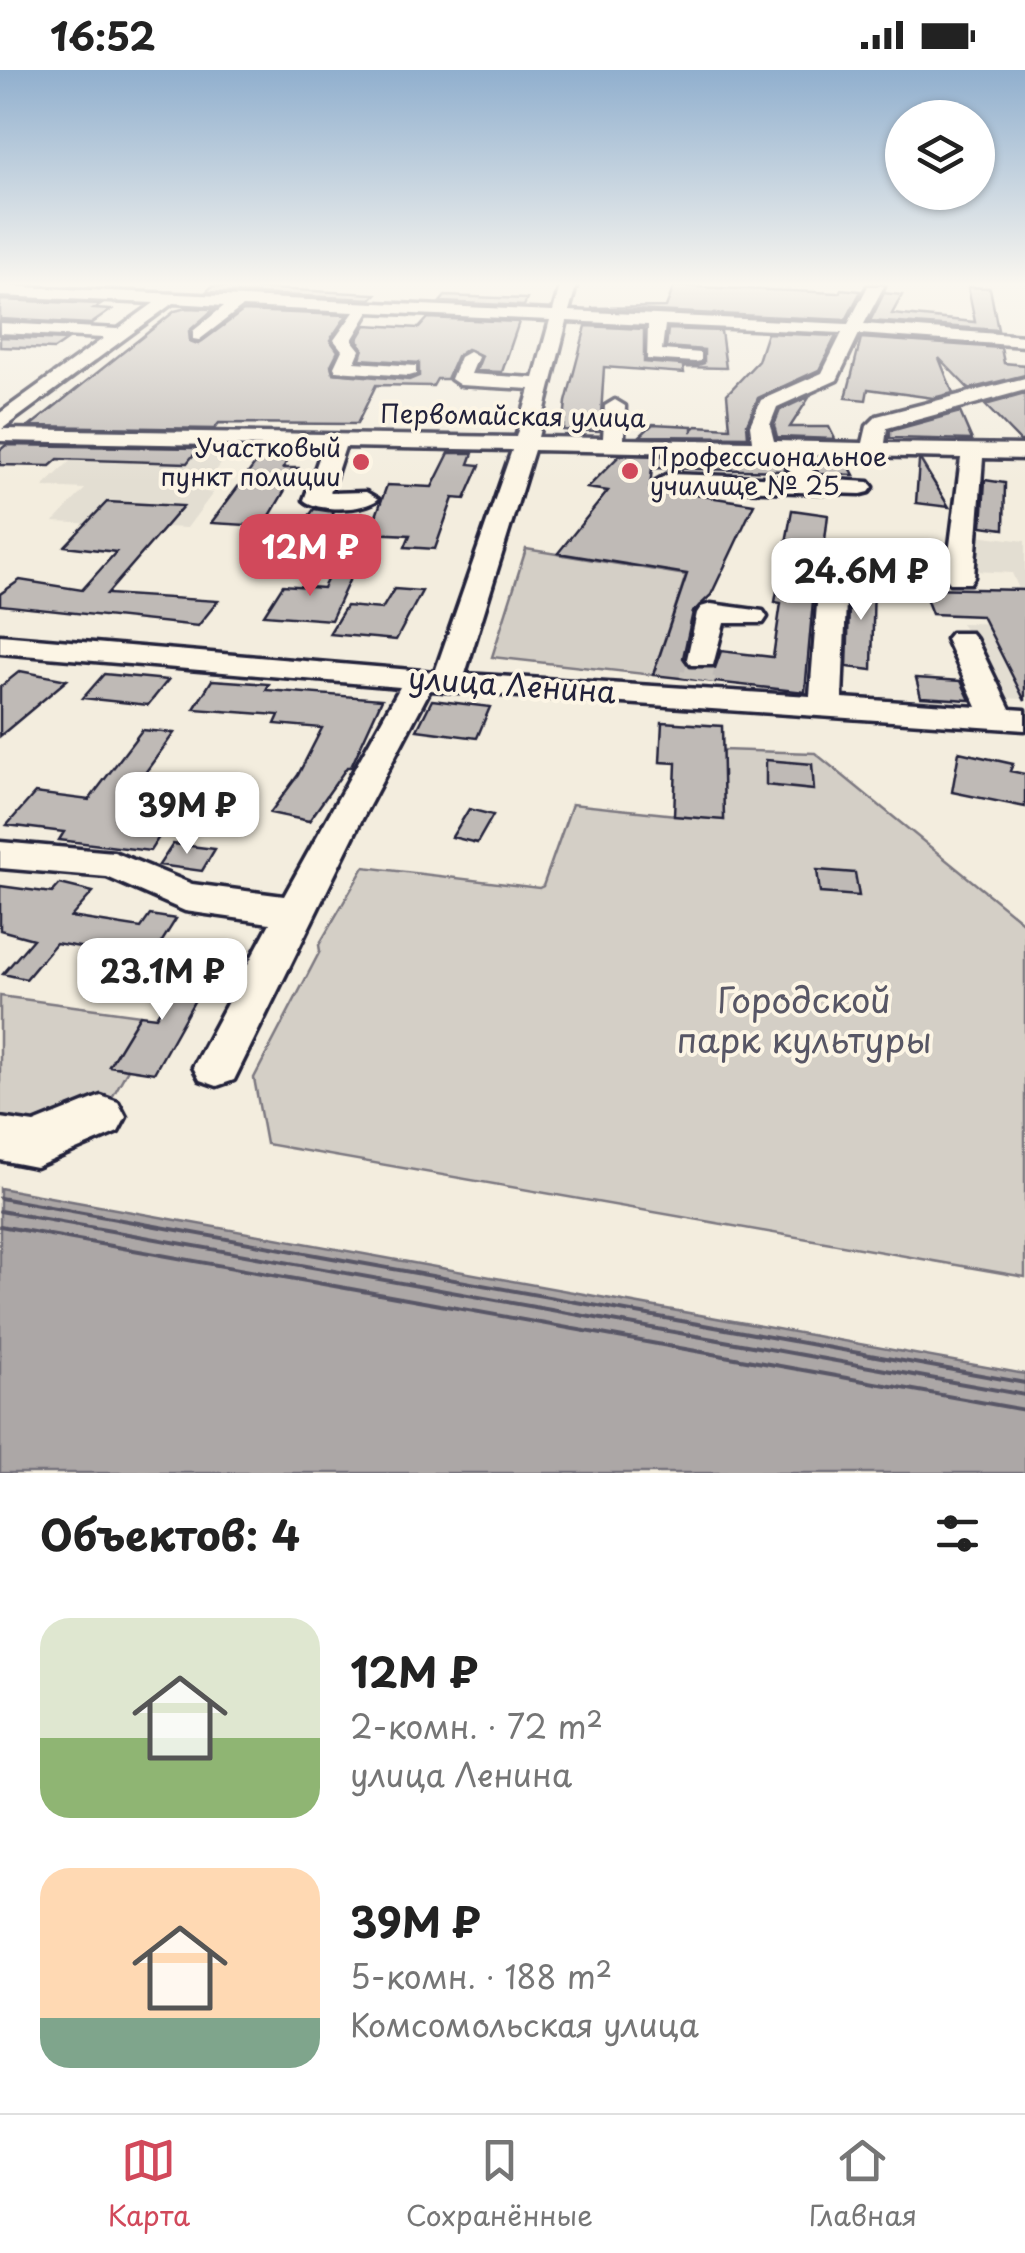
<!DOCTYPE html>
<html lang="ru">
<meta charset="utf-8">
<style>
:root{--surface:#fff;--page:#f2f2f2;--text:#222;--muted:#767676;--line:#e0e0e0;--accent:#d1495b}
body{margin:0;font-family:"Playpen Sans",sans-serif;background:var(--page);color:var(--text);height:100vh;display:flex;flex-direction:column;font-size:38px;white-space:nowrap}
*{box-sizing:border-box;margin:0}
p{font-size:32px;color:var(--muted)}
.icon{flex:none;width:55px;height:55px;fill:none;stroke:currentColor;stroke-width:2;stroke-linecap:round;stroke-linejoin:round}
.map{position:relative;height:1403px;overflow:hidden}
.sheet{display:flex;flex-direction:column;background:var(--surface);flex:1}
.sheet>*{flex:none}
.tools{position:absolute;left:885px;top:30px;display:grid;gap:20px}
.tools a{display:grid;place-items:center;width:110px;height:110px;border-radius:50%;background:var(--surface);box-shadow:0 2px 8px #0004;font-size:50px}
.price{position:absolute;translate:-50% -85px;padding:0 22px;border-radius:20px;background:#fff;color:#222;font-size:32px;line-height:65px;filter:drop-shadow(0 2px 5px #0008)}
.price::after{content:'';position:absolute;left:50%;top:60px;width:30px;height:22px;margin-left:-15px;background:inherit;clip-path:polygon(0 0,100% 0,50% 100%)}
.price.on{background:var(--accent);color:#fff}
ul{padding:0;list-style:none}
li{display:flex;align-items:center;gap:30px;height:250px;padding:0 40px}
li span{display:grid;place-items:center;flex:none;width:280px;height:200px;border-radius:30px;color:#555}
li>.icon{margin-inline-start:auto}
span .icon{width:120px;height:120px;fill:#fffc;stroke-width:1}
li b{font-size:42px}
h2{display:flex;justify-content:space-between;align-items:center;height:120px;padding:0 40px;font-size:42px}
.status{display:flex;justify-content:space-between;align-items:center;height:70px;padding:0 50px;background:var(--surface);direction:ltr}
.status svg{height:28px;fill:currentColor}
.dock{display:flex;justify-content:space-around;align-items:center;height:140px;border-top:2px solid var(--line);background:var(--surface);font-size:28px;color:var(--muted)}
.dock a{display:grid;justify-items:center;gap:5px}
.dock .on{color:var(--accent)}
.map>svg:first-child{display:block}
</style>
<div class="status"><b>16:52</b><svg viewBox="0 0 49 12"><path d="M0 12V9h3v3zM5 12V6h3v6zM10 12V3h3v9zM15 12V0h3v12zM26 1h20v11H26zM47 4h2v5h-2z"/></svg></div>
<div class="map">
<svg width="1025" height="1403" viewBox="0 0 1025 1403">
<rect width="100%" height="100%" fill="#f3edde"/>
<filter id="ink" filterUnits="userSpaceOnUse"><feTurbulence type="fractalNoise" baseFrequency=".01" numOctaves="2"/><feDisplacementMap in="SourceGraphic" scale="20" xChannelSelector="R" yChannelSelector="G"/><feConvolveMatrix kernelMatrix="1 2 1 2 8 2 1 2 1" color-interpolation-filters="sRGB"/></filter>
<g filter="url(#ink)">
<path fill="#e3ded2" d="M92,370L236,375L200,421L213,423L187,458L53,452L85,419L43,417Z
M976,465L1025,471V533L1012,503L975,501Z
M961,553L1025,554V629L1006,628Z"/>
<path fill="#d4cfc6" stroke="#7b7880" stroke-width="2.5" d="M526,479L686,505L653,605L492,587Z
M722,680L815,683L1025,854V1207L266,1074L254,1008L320,881L319,875L364,797L539,818L543,816L572,734L724,750Z
M0,926L140,945L110,995L128,999L101,1047L0,1069Z"/>
<path fill="#aca7a6" stroke="#75727b" stroke-width="2.5" d="M0,1118L1025,1304V1403H0Z"/>
<g fill="none" stroke-linecap="round" stroke-linejoin="round">
<path stroke="#595766" stroke-width="4" d="M0,1128L1025,1313
M0,1141L1025,1325
M0,1156L1025,1340"/>
</g>
<path fill="#bfbab6" stroke="#22223b" stroke-width="2.5" d="M212,216L376,224L371,229L206,222Z
M674,216L839,223L841,219L861,221L846,250L591,238L666,237Z
M968,217L990,218L998,260L870,251L884,223L902,225L892,244L975,252Z
M445,226L527,229L524,236L440,232Z
M0,230L102,234L94,239L111,240L91,254L0,249Z
M186,238L214,239L189,261L190,271L198,274L243,241L347,245L330,270L338,281L331,295L333,303L409,310L419,306V293L360,289L363,278L357,270L366,255L419,258L428,248L519,252L502,302L476,301L482,286L467,279L457,286L447,309H437L433,316L376,315L357,354L219,353L214,359L30,356L175,241Z
M586,256L644,259V292L695,296L704,293V280L666,277L668,259L721,261L726,298L683,297L684,303L604,297L600,361L563,360L566,332Z
M767,263L836,266L819,300L758,328L747,354L748,367L640,366L653,354L692,356V360L696,356L730,358L727,324L758,291Z
M0,267L67,270L54,279L0,277Z
M861,268L1001,278L1004,293L1025,295V305L969,319L939,288L953,323L933,328L868,319L866,330L846,328Z
M1025,324V371H1020L985,335Z
M810,326L790,357H829L835,369L777,367L774,355L780,340Z
M960,342L972,370L890,368V361Z
M6,375L199,378L187,393L58,389L50,396L0,395V380Z
M449,383H473L469,394L480,395L465,429L453,428L435,479L405,477L410,465L370,463L387,415L432,417Z
M620,385L781,389L786,401L652,398L650,418L754,434L711,525L693,542L683,588L691,599L715,598L721,581L773,587L781,533L775,532L792,440L828,445L821,503L815,508L805,622L653,605L687,504L558,483L608,421L587,418Z
M811,389L846,390L854,405L819,404Z
M258,390L287,391L283,398H298L264,456L211,453Z
M919,391H921L949,437L916,433Z
M985,410L1005,413L1004,459L982,456Z
M107,432L183,436L107,524L218,531L198,556L0,535V524L20,510L82,520L116,482L65,476Z
M314,439L334,442L320,469L293,468Z
M331,502L352,504L331,550L264,545L283,515L323,518Z
M850,505L874,507L872,600L847,597Z
M922,518L1025,520V631L982,546L932,544Z
M394,519L422,521L396,570L329,564L346,536L382,539Z
M20,601L67,610L0,666V617Z
M104,604L168,610L148,635L83,628Z
M916,608L961,611L970,630L921,627Z
M212,610L269,614L266,620L382,629L351,697H347L309,751L270,743L298,705L322,658L275,654L279,645L194,639Z
M432,630L490,637L477,668L417,660Z
M662,652L722,656L724,750L674,746L676,693L660,692Z
M142,660L174,663L140,710L183,714L173,729L183,730L150,781L59,770L64,762L7,755L35,723L89,730Z
M959,682L1013,694L1010,701L1025,704V737L952,722Z
M766,690L812,694L814,720L766,715Z
M469,739L493,745L477,773L452,767Z
M173,774L215,779L202,801L159,795Z
M817,800L855,803L859,826L820,823Z
M60,814L93,822L71,847L141,858L150,845L176,849L151,889L56,873L26,909L3,904L33,869L0,860V816L52,823Z
M189,890L215,894L154,1003L109,996L140,945L156,947Z"/>
<g fill="none" stroke-linecap="round" stroke-linejoin="round">
<path stroke="#c9c4bd" stroke-width="28" stroke-dasharray="28 14" stroke-linecap="butt" d="M698,607L702,589"/>
<path stroke="#c9c4bd" stroke-width="35" stroke-dasharray="35 18" stroke-linecap="butt" d="M697,610L698,604"/>
<defs>
<path id="minor" d="M0,216L553,241L560,216H576L569,241L848,254L868,216H884L864,254L1025,266V276L859,264L837,310L777,337L770,355L774,371L863,373L867,356L877,346L1025,308V320L887,358L885,373L1025,375V389L983,388L974,507L970,513H950L946,507L961,388L805,385L817,409L869,412L873,417L869,422L861,424L668,418L656,411L668,404L793,408L783,385L534,380L465,604L810,626L819,508L833,500L847,508L842,628L977,637L946,569L951,563H971L976,569L1010,639L1025,640V660L430,620L360,753L234,1010L217,1016L200,1010L193,997L270,853L185,841L107,807L0,798V772L114,782L192,814L284,826L400,617L0,583V565L435,602L512,380L345,377L330,423L366,422L378,429C365,441 317,442 304,430L323,377L0,371V343L104,268L0,263V253L118,259L154,233L0,226ZM173,233L224,236L193,261V269L199,270L242,237L354,242L334,270L342,280L334,297L336,301L409,306L416,304V296L355,292L360,280L352,270L369,242L550,250L534,308L471,304L478,287L469,282L460,287L451,309L460,315L530,319L516,367L2,359ZM567,251L648,255L647,289L695,292L701,291V283L662,280L665,255L842,263L822,303L761,330L750,355L752,371L624,369L625,336L615,330L605,336L603,368L538,367Z
M711,534L763,541L767,547L763,553H724L713,595H691L687,589L697,543L701,537Z
M101,1026L118,1032L126,1047L118,1062L36,1097L0,1090V1048L34,1053Z"/>
</defs>
<use href="#minor" stroke="#22223b" stroke-width="7"/>
<use href="#minor" fill="#fcf5e5" fill-rule="evenodd"/>
</g>
</g>
<linearGradient id="sky" x2="0" y2="1"><stop stop-color="#90afce"/><stop offset="0.52" stop-color="#faf7f0"/><stop offset="1" stop-color="#faf7f0" stop-opacity="0"/></linearGradient>
<rect width="1025" height="412" fill="url(#sky)"/>
<g fill="#d1495b" stroke="#fcf5e5" stroke-width="4">
<circle cx="361" cy="392" r="10"/>
<circle cx="630" cy="401" r="10"/>
</g>
<g text-anchor="middle" stroke-width="8" stroke-linejoin="round" paint-order="stroke">
<g font-size="25" fill="#22223b" stroke="#fcf5e5">
<text transform="translate(513 346) rotate(1)" y="9">Первомайская улица</text>
</g>
<g font-size="25" fill="#22223b" stroke="#fcf5e5" text-anchor="end">
<text x="341" y="387">Участковый<tspan x="341" dy="29">пункт полиции</tspan></text>
<text x="650" y="396" text-anchor="start">Профессиональное<tspan x="650" dy="29">училище № 25</tspan></text>
</g>
<g font-size="30" fill="#22223b" stroke="#fcf5e5">
<text transform="translate(512 616) rotate(4)" y="10">улица Ленина</text>
</g>
<g font-size="35" fill="#575665" stroke="#fcf5e5">
<text x="804" y="943">Городской<tspan x="804" dy="40">парк культуры</tspan></text>
</g>
</g>
</svg>
<div class="tools">
<a><svg class="icon" aria-label="layers" viewBox="0 0 24 24"><path d="M12 4l9 5-9 5-9-5zM3 14l9 5 9-5"/></svg></a>
</div>
<b class="price on" style="left:310px;top:529px">12M ₽</b>
<b class="price" style="left:861px;top:553px">24.6M ₽</b>
<b class="price" style="left:187px;top:787px">39M ₽</b>
<b class="price" style="left:162px;top:953px">23.1M ₽</b>
</div>
<section class="sheet">
<h2>Объектов: 4<svg class="icon" aria-label="filters" viewBox="0 0 24 24"><path d="M4 7h16M4 17h16"/><circle cx="9" cy="7" r="2"/><circle cx="15" cy="17" r="2"/></svg></h2>
<ul>
<li><span style="background:linear-gradient(#dfe7d0 60%,#8fb573 0)"><svg class="icon" aria-label="home" viewBox="0 0 24 24"><path d="M3 11l9-7 9 7M6 9v11h12V9"/></svg></span><div><b>12M ₽</b><p>2-комн. · 72 m²</p><p>улица Ленина</p></div></li>
<li><span style="background:linear-gradient(#ffd9b3 75%,#7fa58c 0)"><svg class="icon" aria-label="home" viewBox="0 0 24 24"><path d="M3 11l9-7 9 7M6 9v11h12V9"/></svg></span><div><b>39M ₽</b><p>5-комн. · 188 m²</p><p>Комсомольская улица</p></div></li>
</ul>
</section>
<nav class="dock">
<a class="on"><svg class="icon" aria-label="map" viewBox="0 0 24 24"><path d="M3 6l6-2 6 2 6-2v14l-6 2-6-2-6 2zM9 4v14M15 6v14"/></svg>Карта</a>
<a><svg class="icon" aria-label="saved" viewBox="0 0 24 24"><path d="M7 4h10v16l-5-4-5 4z"/></svg>Сохранённые</a>
<a><svg class="icon" aria-label="home" viewBox="0 0 24 24"><path d="M3 11l9-7 9 7M6 9v11h12V9"/></svg>Главная</a>
</nav>
